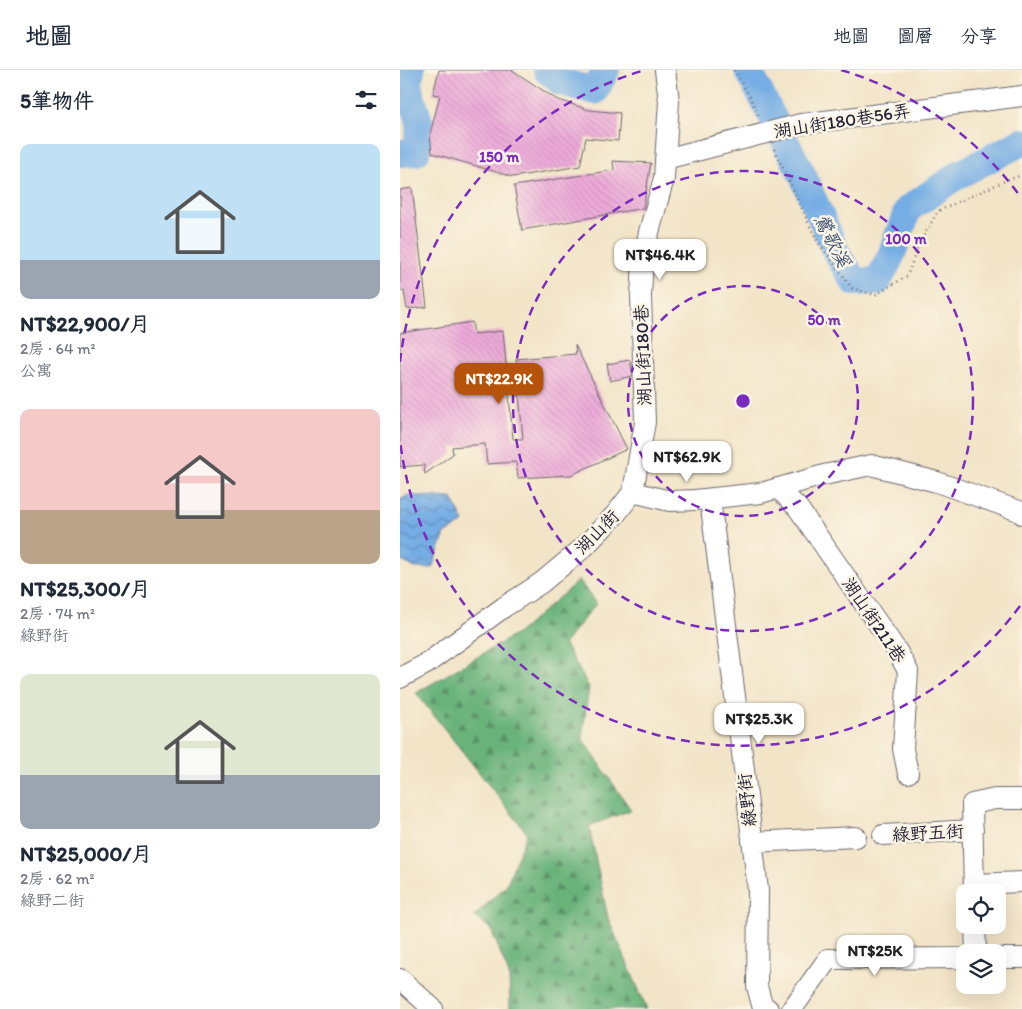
<!DOCTYPE html>
<html lang="zh-TW">
<meta charset="utf-8">
<style>
:root{--surface:#fff;--page:#f6f6f7;--text:#1f2937;--muted:#747a83;--line:#e0e1e3;--accent:#b45309}
body{margin:0;font-family:Itim,"LXGW WenKai TC",sans-serif;background:var(--page);color:var(--text);height:100vh;display:flex;flex-direction:column;font-size:19px;white-space:nowrap}
*{box-sizing:border-box;margin:0}
p{font-size:16px;color:var(--muted)}
.icon{flex:none;width:28px;height:28px;fill:none;stroke:currentColor;stroke-width:2;stroke-linecap:round;stroke-linejoin:round}
.map{position:relative;flex:1;overflow:hidden}
.details{display:flex;flex-direction:column;background:var(--surface);width:400px}
.details>*{flex:none}
.fabs{position:absolute;left:556px;top:814px;display:grid;gap:10px}
.fabs a{display:grid;place-items:center;width:50px;height:50px;border-radius:10px;background:var(--surface);box-shadow:0 5px 20px #0002;font-size:25px}
.price{position:absolute;translate:-50% -42px;padding:0 11px;border-radius:10px;background:#fff;color:#222;font-size:16px;line-height:32px;filter:drop-shadow(0 1px 2px #0008)}
.price::after{content:'';position:absolute;left:50%;top:30px;width:15px;height:11px;margin-left:-8px;background:inherit;clip-path:polygon(0 0,100% 0,50% 100%)}
.price.active{background:var(--accent);color:#fff}
ul{padding:0;list-style:none}
li{display:grid;align-content:center;gap:10px;height:265px;padding:0 20px}
li span{display:grid;place-items:center;height:155px;border-radius:10px;color:#555}
li>.icon{margin-inline-start:auto}
span .icon{width:90px;height:90px;fill:#fffc;stroke-width:1}
li b{font-size:21px}
h2{display:flex;justify-content:space-between;align-items:center;height:60px;padding:0 20px;font-size:21px}
header{display:flex;align-items:center;gap:30px;box-sizing:border-box;height:70px;padding:0 25px;background:var(--surface);border-bottom:1px solid var(--line)}
header strong{font-size:24px}
nav{display:flex;gap:28px;margin-inline-start:auto;font-size:18px}
main{display:flex;flex:1;min-height:0}
.map>svg:first-child{display:block}
</style>
<header>
<strong>地圖</strong>
<nav><a>地圖</a><a>圖層</a><a>分享</a></nav>
</header>
<main>
<section class="details">
<h2>5筆物件<svg class="icon" aria-label="filters" viewBox="0 0 24 24"><path d="M4 7h16M4 17h16"/><circle cx="9" cy="7" r="2"/><circle cx="15" cy="17" r="2"/></svg></h2>
<ul>
<li><span style="background:linear-gradient(#bfe0f5 75%,#9aa5b1 0)"><svg class="icon" aria-label="home" viewBox="0 0 24 24"><path d="M3 11l9-7 9 7M6 9v11h12V9"/></svg></span><div><b>NT$22,900/月</b><p>2房 · 64 m²</p><p>公寓</p></div></li>
<li><span style="background:linear-gradient(#f6c9c9 65%,#b9a48a 0)"><svg class="icon" aria-label="home" viewBox="0 0 24 24"><path d="M3 11l9-7 9 7M6 9v11h12V9"/></svg></span><div><b>NT$25,300/月</b><p>2房 · 74 m²</p><p>綠野街</p></div></li>
<li><span style="background:linear-gradient(#dfe7d0 65%,#9aa5b1 0)"><svg class="icon" aria-label="home" viewBox="0 0 24 24"><path d="M3 11l9-7 9 7M6 9v11h12V9"/></svg></span><div><b>NT$25,000/月</b><p>2房 · 62 m²</p><p>綠野二街</p></div></li>
</ul>
</section>
<div class="map">
<svg width="622" height="939" viewBox="0 0 622 939">
<defs>
<pattern id="forest-firs" width="22" height="20" patternUnits="userSpaceOnUse" patternTransform="scale(1.25)"><rect width="22" height="20" fill="#69b27a"/><path d="M5 1l3.5 6h-7zM16 11l3.5 6h-7z" fill="#569065"/></pattern>
<pattern id="water-waves" width="16" height="10" patternUnits="userSpaceOnUse" patternTransform="scale(1.25)"><rect width="16" height="10" fill="#74ade4"/><path d="M0 5q4-4 8 0t8 0" fill="none" stroke="#5f8cba"/></pattern>
<pattern id="building-back-hatch" width="6" height="6" patternUnits="userSpaceOnUse" patternTransform="scale(1.25)"><rect width="6" height="6" fill="#edaad9"/><path d="M-1 5l2 2M0 0l6 6M5-1l2 2" fill="none" stroke="#cb92bb"/></pattern>
</defs>
<rect width="100%" height="100%" fill="#fcf5e5"/>
<filter id="ink" filterUnits="userSpaceOnUse"><feTurbulence type="fractalNoise" baseFrequency=".02" numOctaves="2"/><feDisplacementMap in="SourceGraphic" scale="10" xChannelSelector="R" yChannelSelector="G"/><feConvolveMatrix kernelMatrix="1 2 1 2 8 2 1 2 1" color-interpolation-filters="sRGB"/></filter>
<filter id="wash" filterUnits="userSpaceOnUse"><feTurbulence type="fractalNoise" baseFrequency=".0096" numOctaves="4" result="noise"/><feDisplacementMap in="SourceGraphic" scale="20" xChannelSelector="R" yChannelSelector="G"/><feGaussianBlur stdDeviation="1.12" result="paint"/><feColorMatrix in="noise" values="0 0 0 0 0 0 0 0 0 0 0 0 0 0 0 0 0 1.4 0 .05"/><feComposite in="paint" operator="in"/></filter>
<g filter="url(#wash)">
<rect width="100%" height="100%" fill="#f2e4c7"/>
<path fill="url(#forest-firs)" stroke="#466a5a" d="M179,510L196,534L164,573L189,617L182,668L231,740L189,756L208,848L247,939H110L109,905L91,859L74,846L106,816L127,763L16,623L118,563Z"/>
<path fill="url(#water-waves)" stroke="#4b6890" d="M8,425L52,428L64,452L45,464L32,498H15L0,490V430Z"/>
<g fill="none" stroke-linecap="round" stroke-linejoin="round">
<path stroke="#74ade4" stroke-width="28" d="M147,0L161,12L195,21L206,0
M348,0L403,106L436,182L455,212L478,211L491,186L508,139L558,105L622,72
M0,83L16,82L20,55L8,16L11,0"/>
</g>
<g id="blocks">
<path fill="url(#building-back-hatch)" d="M39,0H112L156,29L189,40L220,43L218,71L186,68L180,96L113,107L32,83L30,64L40,25L33,24Z
M213,91L251,93L243,138L122,160L114,116L214,100Z
M12,118L27,237L7,239L4,221H0V120Z
M72,252L74,264L103,261L113,369H123L116,289L176,284L175,275L227,379L171,405L118,408L116,392L87,394L85,374L52,377L53,384L25,404L24,395L0,397V263Z
M230,290L233,306L210,311L207,294Z"/>
</g>
</g>
<g filter="url(#ink)">
<use href="#blocks" fill-opacity="0" stroke="#6b666c" stroke-width="1"/>
<g fill="none" stroke-linecap="round" stroke-linejoin="round">
<defs>
<path id="minor" d="M265,89L401,54L622,26
M378,418L398,438L497,581L508,601L503,679L508,703
M233,422L245,352L241,226L243,190L249,162L264,108L269,31L265,0
M310,429L340,666L358,820L357,916L362,935L368,939
M0,608L26,594L104,537L141,513L183,478L215,445L233,422L270,431L295,430L361,423L424,405L471,395L537,412L619,441L622,444
M483,765L573,760
M352,772L456,767
M574,814L622,812
M574,822L572,734L595,729H622
M575,855L576,882
M598,888H622
M0,909L33,939
M392,939L428,889L565,888"/>
</defs>
<use href="#minor" stroke="#6b666c" stroke-width="22"/>
<path stroke="#6b666c" stroke-width="2.5" stroke-dasharray="1 4" stroke-linecap="butt" d="M334,0L349,25L359,47
M374,79L416,169L452,218L475,225L507,206L519,174L538,141L607,110L622,105"/>
<use href="#minor" stroke="#fff" stroke-width="20"/>
</g>
</g>
<g fill="none" stroke="#7b2cbf" stroke-width="2.5" stroke-dasharray="9 6">
<circle cx="343" cy="331" r="115"/>
<circle cx="343" cy="331" r="230"/>
<path d="M620 536A345 345 0 0 1 0 370M0 292A345 345 0 0 1 245 0M441 0A345 345 0 0 1 620 126"/>
</g>
<g text-anchor="middle" stroke-width="5" stroke-linejoin="round" paint-order="stroke">
<g font-size="18" fill="#22223b" stroke="#fcf5e5">
<text transform="translate(442 51) rotate(-9)" y="6">湖山街180巷56弄</text>
<text transform="translate(243 285) rotate(-92)" y="6">湖山街180巷</text>
<text transform="translate(197 462) rotate(-45)" y="6">湖山街</text>
<text transform="translate(474 550) rotate(56)" y="6">湖山街211巷</text>
<text transform="translate(347 730) rotate(-96)" y="6">綠野街</text>
<text transform="translate(528 763) rotate(-3)" y="6">綠野五街</text>
</g>
<g font-size="19" font-style="italic" fill="#3f5376" stroke="#fcf5e5">
<text transform="translate(433 170) rotate(63)" y="7">鶯歌溪</text>
</g>
</g>
<circle cx="343" cy="331" r="8" fill="#7b2cbf" stroke="#fcf5e5" stroke-width="2.5"/>
<g font-size="15" text-anchor="middle" font-weight="bold" fill="#7b2cbf" stroke="#fcf5e5" stroke-width="5" stroke-linejoin="round" paint-order="stroke">
<text x="99" y="92">150 m</text>
<text x="506" y="174">100 m</text>
<text x="424" y="255">50 m</text>
</g>
</svg>
<div class="fabs">
<a><svg class="icon" aria-label="locate" viewBox="0 0 24 24"><circle cx="12" cy="12" r="6"/><path d="M12 2v4M12 18v4M2 12h4M18 12h4"/></svg></a>
<a><svg class="icon" aria-label="layers" viewBox="0 0 24 24"><path d="M12 4l9 5-9 5-9-5zM3 14l9 5 9-5"/></svg></a>
</div>
<b class="price" style="left:260px;top:211px">NT$46.4K</b>
<b class="price active" style="left:99px;top:335px">NT$22.9K</b>
<b class="price" style="left:287px;top:413px">NT$62.9K</b>
<b class="price" style="left:359px;top:675px">NT$25.3K</b>
<b class="price" style="left:475px;top:907px">NT$25K</b>
</div>
</main>
